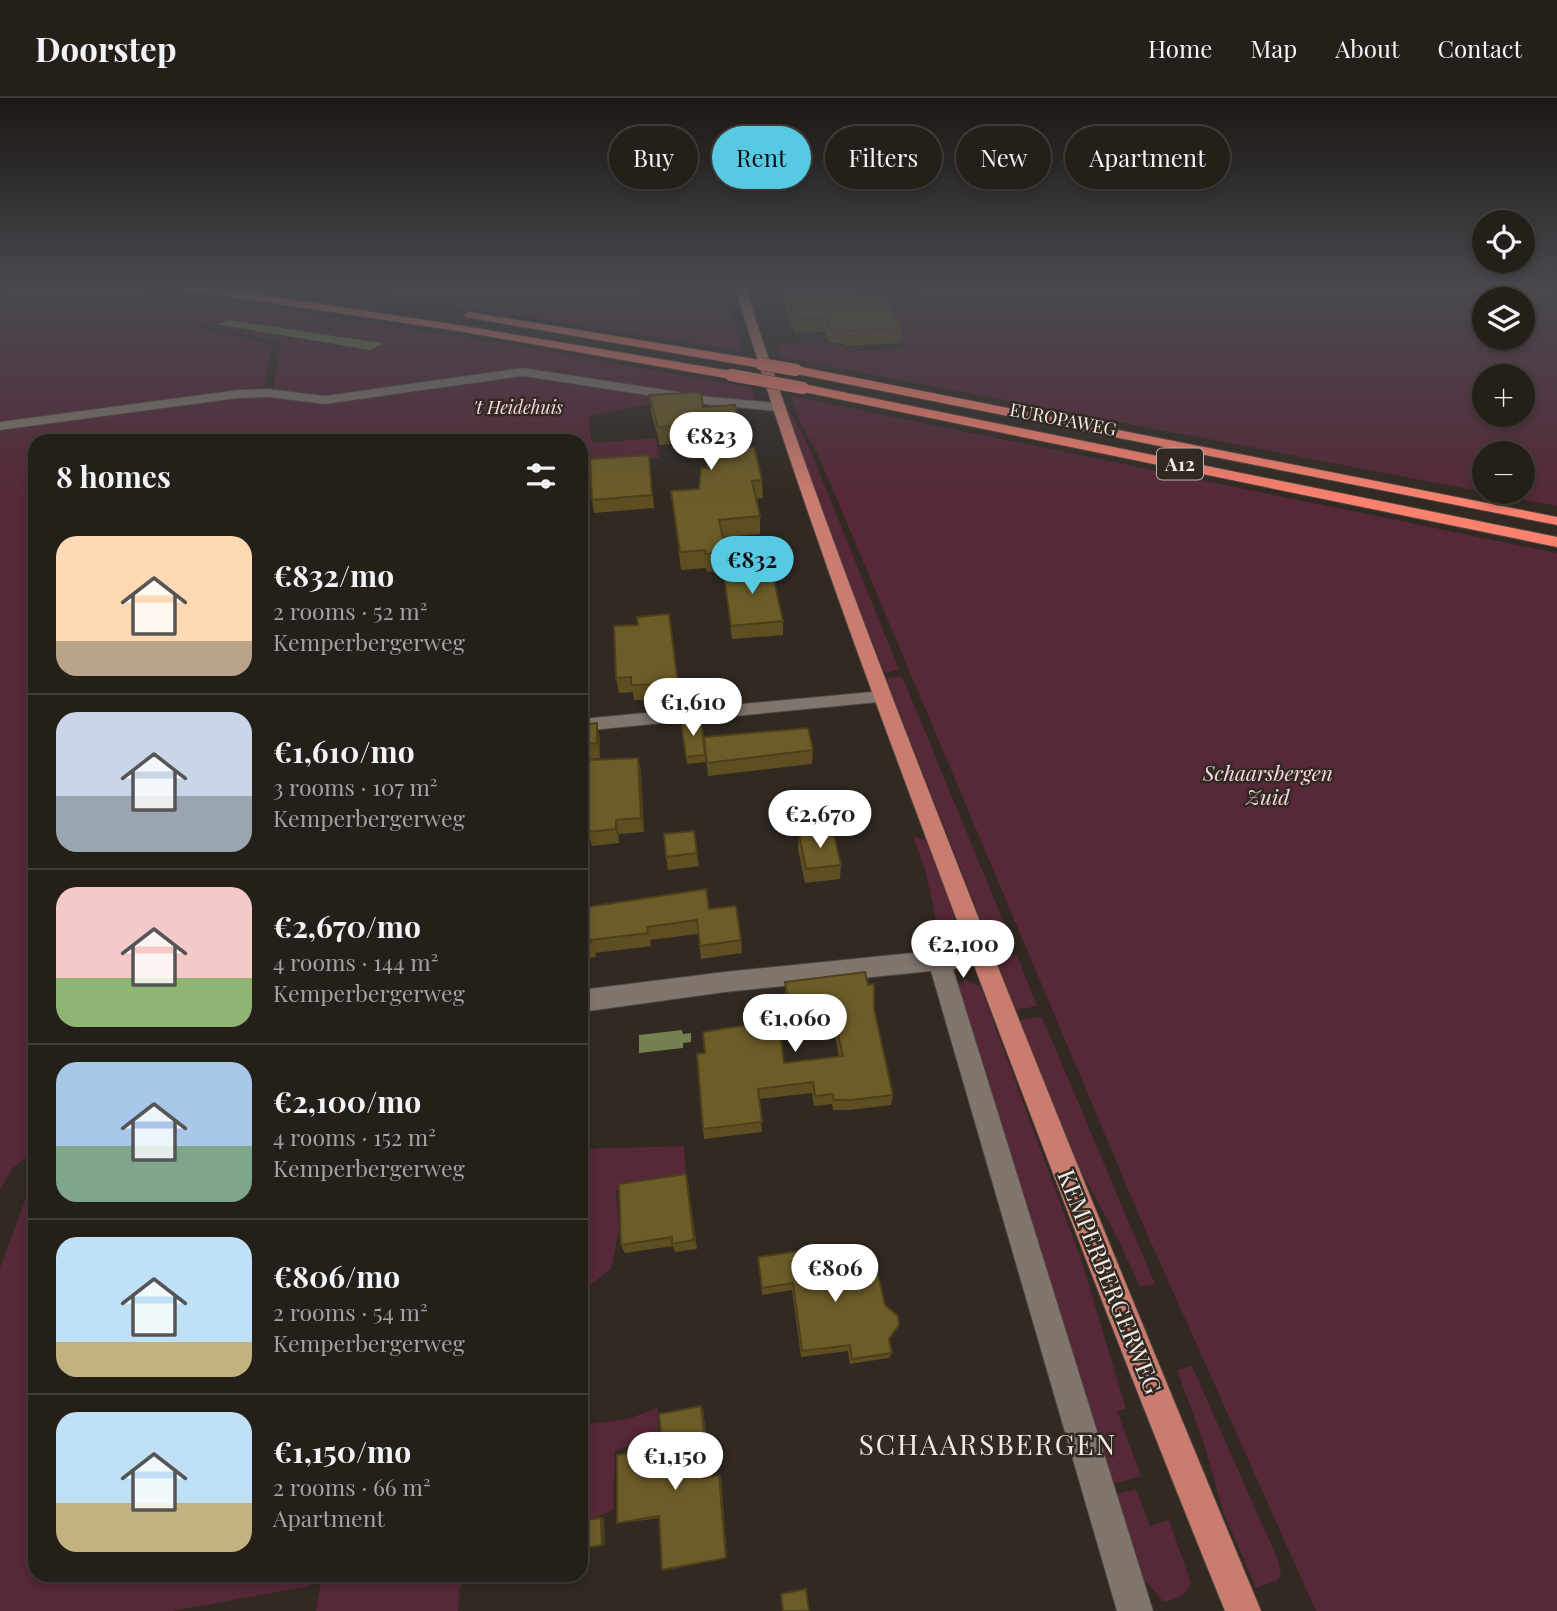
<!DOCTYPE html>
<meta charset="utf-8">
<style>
:root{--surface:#251f1a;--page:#312c27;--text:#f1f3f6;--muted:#a3a2a2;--line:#423d39;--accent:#57c9e2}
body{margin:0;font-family:"Playfair Display",serif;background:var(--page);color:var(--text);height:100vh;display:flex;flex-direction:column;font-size:26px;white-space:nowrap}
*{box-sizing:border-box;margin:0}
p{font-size:23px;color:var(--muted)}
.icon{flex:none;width:38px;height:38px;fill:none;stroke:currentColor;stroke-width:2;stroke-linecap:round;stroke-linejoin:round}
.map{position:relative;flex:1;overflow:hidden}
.drawer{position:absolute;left:28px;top:336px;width:560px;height:1148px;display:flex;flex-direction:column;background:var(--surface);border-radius:21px;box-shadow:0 4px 10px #0003,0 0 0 2px var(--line)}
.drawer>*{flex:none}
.top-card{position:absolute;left:609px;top:28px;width:665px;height:63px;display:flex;gap:14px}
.fabs{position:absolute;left:1472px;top:112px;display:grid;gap:14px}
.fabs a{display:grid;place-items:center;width:63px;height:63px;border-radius:50%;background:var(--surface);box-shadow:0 4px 10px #0003,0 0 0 2px var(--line);font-size:35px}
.price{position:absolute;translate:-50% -60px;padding:0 16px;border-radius:24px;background:#fff;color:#222;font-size:23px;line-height:46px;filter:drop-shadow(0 2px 4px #0008)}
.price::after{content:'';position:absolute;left:50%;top:42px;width:21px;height:16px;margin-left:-10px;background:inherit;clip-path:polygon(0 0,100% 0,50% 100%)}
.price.on{background:var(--accent);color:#111}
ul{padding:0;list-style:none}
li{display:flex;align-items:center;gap:21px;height:175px;padding:0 28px}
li+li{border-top:2px solid var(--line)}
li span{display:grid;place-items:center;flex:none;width:196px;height:140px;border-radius:21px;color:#555}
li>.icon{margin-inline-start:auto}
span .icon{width:84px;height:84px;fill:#fffc;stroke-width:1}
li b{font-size:30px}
h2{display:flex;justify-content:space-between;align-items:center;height:84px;padding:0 28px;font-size:30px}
.pill{padding:0 24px;border-radius:32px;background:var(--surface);box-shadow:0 4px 10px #0003,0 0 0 2px var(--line);font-size:24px;line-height:63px}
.pill.on{background:var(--accent);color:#111}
header{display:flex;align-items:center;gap:42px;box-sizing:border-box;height:98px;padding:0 35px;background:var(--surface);border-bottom:2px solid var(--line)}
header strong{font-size:33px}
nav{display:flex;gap:38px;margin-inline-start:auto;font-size:24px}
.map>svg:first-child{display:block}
</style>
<header>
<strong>Doorstep</strong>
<nav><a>Home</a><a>Map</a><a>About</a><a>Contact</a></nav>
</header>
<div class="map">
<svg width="1557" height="1513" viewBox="0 0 1557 1513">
<rect width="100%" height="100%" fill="#312922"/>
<path fill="#562838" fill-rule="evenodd" d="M0,189H139L519,248L752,290L756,305L536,273L326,300L273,293L281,245L201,226L200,230L273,246L264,288L240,294L0,326V208L7,193ZM229,222L381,245L382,246L370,252L216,226Z
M337,189H642L643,198L722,194L723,203L729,208L742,253Z
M878,189H1557V408L780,259L776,247L820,244L863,253L904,250L885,213L922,210L912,195L895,196ZM1484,201H1522V240H1484ZM1484,278H1522V317H1484ZM1484,355H1522V394H1484Z
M523,275L676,301L588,318L592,345L656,340L659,360L581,368V343H35V1053L13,1070L0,1091V329L239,297H266L311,304Z
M791,298L1557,455V1513H1316L1144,1129L817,354L801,327Z
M785,310L789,311L811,354L899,572L885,575L816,401Z
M902,578L1014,849L993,853L886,580Z
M913,738L926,743C934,764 954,806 955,826C955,837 950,844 942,850L925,771Z
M1017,857L1037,908L1016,912L995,861Z
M965,881L980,888L1082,1164L1126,1311L1117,1313L1141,1378L1110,1387L958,888Z
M1042,919L1155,1186L1140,1189L1120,1145L1081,1073L1020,922Z
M684,1048L686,1080L616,1092L619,1131L611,1171L581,1194V1051Z
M35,1075V1477H311L310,1488L173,1513H0V1170Z
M1192,1268L1278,1462L1281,1476L1278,1482L1256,1490L1224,1416L1204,1346L1177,1272Z
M657,1310L659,1336L615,1353L613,1412L581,1427V1327L628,1321Z
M1136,1391L1150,1428L1169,1422L1191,1485C1185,1499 1178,1500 1164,1504L1137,1474L1113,1397Z
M322,1477H470L460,1489L458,1513H316Z"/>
<path fill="#72814f" d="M229,222L381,245L383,246L370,252L216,226Z
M682,932L683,936L691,935V944L683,945V950L639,955V937Z"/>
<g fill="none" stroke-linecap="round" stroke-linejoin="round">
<defs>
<path id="minor" d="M523,270L711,299L777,305L783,309L777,313L711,307L523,278L325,306L268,299L238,300L0,332V324L238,292L268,291L325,298Z
M883,593L889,595L892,599L889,603L581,633V621Z
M982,848L990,851L993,858L990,865L953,871L1153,1513H1117L931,873L725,894L581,914V892L725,874Z"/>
<path id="major" d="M735,189H745C806,377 877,561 949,745C1050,1003 1155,1258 1261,1513H1225C1132,1285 1045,1055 958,825C879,615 800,404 735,189Z"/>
<path id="highway" d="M181,189H208L458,227L731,273L737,277L731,281L458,233L186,192Z
M469,214L761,262L767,266L761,270L465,219L464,217Z
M796,268L1557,419V427L792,275V269Z
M803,286L1557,439V449L799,293V287Z"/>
</defs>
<use href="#minor" stroke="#4d4540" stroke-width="2"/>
<use href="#major" stroke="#4d4540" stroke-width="2"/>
<use href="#highway" stroke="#4d4540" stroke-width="2"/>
<use href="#minor" fill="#81766e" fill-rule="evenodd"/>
<use href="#major" fill="#ca7d6e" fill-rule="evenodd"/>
<use href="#highway" fill="#fa816e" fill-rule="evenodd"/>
<defs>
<path id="highway-bridge" d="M761,266L796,272
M731,277L803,290"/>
</defs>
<use href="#highway-bridge" stroke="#4d4540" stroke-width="13" stroke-linecap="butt"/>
<use href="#highway-bridge" stroke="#fa816e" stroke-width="12"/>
</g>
<path fill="#5d4f22" d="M782,189H851L853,192L902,230L900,245L844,248L843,245H829L825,234L794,235L782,200Z
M649,297L703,309L743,345L762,382L763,400L756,401L760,418V436L723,439L726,454L727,470L770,482L783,523V537L732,541L723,473L707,474L706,470L681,472L671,393L699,391L707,370L703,343L660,347L651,314Z
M649,357L654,410L594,415L592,402Z
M669,516L680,601L634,602L633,594L619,595L616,580L638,527Z
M581,620H587L588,626L600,640V660L581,662Z
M701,621L706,664L687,666L681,623Z
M704,639L813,652L812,666L708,678Z
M638,660L641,674L644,734L619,736V745L592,748L588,734Z
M799,736L841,767L840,781L805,785L798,751Z
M697,755L699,768L668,772L666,759Z
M581,810L709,811L741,842L742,855L701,861L698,836L650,842L651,848L595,855L596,859L581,861V875Z
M785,884L874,911L893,997L891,1007L850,1012H833L832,1006L814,1008L812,995L759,1001L762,1034L704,1041L703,1031L784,965L839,959L833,929L791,935L785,895Z
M686,1076L688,1086L697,1151L675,1154L673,1148L625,1155L621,1147Z
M758,1159L810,1174L885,1207L895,1234L889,1242L892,1255L889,1260L850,1266L848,1253L801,1259L792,1192L762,1197Z
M701,1308L703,1311L706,1337L702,1338L705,1379L719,1377L721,1379L727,1460L660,1420L622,1425H617L662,1349Z"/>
<path fill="#4c401c" d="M587,568L590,583V618L581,619V603Z
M597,625L600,640V660L597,645Z
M638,660L641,674L644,734L641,720Z
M616,722L619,736V745L616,731Z
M686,1076L688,1086L697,1151L694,1142Z
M701,1308L703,1311L706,1337L704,1334Z
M700,1335L702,1338L706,1382L703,1380Z
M719,1377L721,1379L727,1460H726Z
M601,1420H604L605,1447H602Z"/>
<path fill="#6c5c28" stroke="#4c401c" stroke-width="2" d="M783,189H851L853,192L864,197L883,196L902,230L845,233L844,230H830L825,219L795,220Z
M701,294L703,309L735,307L743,345L746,349H754L762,382L752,383L760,418L719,422L726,454L705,456V452L680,454L671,393L699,391L701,370H709L702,326L658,329L649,297Z
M649,357L652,397L592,402L590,361Z
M767,467L770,482H774L783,523L731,528L723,471Z
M669,516L678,586L631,587V579L616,580L614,528L638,527L637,519Z
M581,568H587V603H581Z
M581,620H587V626L597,625V645L581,647Z
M701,621L705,657L686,659L681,623Z
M808,630L813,652L707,665L704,639Z
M638,660L641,720L616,722V731L588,734V662Z
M694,733L697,755L666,759L664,736Z
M833,733L841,767L806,771L799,736Z
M706,791L709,811L736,808L741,842L700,848L697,822L647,829L648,835L591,842V845L581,847V810Z
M865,874L868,887L874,886V911L893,997L851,1002H834L833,996L815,998L813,984L758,991L762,1024L703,1031L697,956L705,955L703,934L778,922L784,965L843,958L834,918L792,923L785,884Z
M686,1076L694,1142L672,1146V1139L621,1147L619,1086Z
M807,1152L810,1174L875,1164L885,1207L898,1218L899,1227L889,1241L892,1255L852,1261L850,1247L802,1253L793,1185L762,1190L758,1159Z
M701,1308L704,1334L700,1335L703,1380L719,1377L726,1460L662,1472L659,1418L617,1425V1357L662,1349L659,1316Z
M601,1420L602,1447L581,1451V1423Z
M806,1491L809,1513H783L781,1496Z"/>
<linearGradient id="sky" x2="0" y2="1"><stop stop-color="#1b1713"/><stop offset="0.47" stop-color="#48494f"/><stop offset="1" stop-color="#48494f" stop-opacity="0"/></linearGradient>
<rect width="1557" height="401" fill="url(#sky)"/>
<g text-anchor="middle" stroke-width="5" stroke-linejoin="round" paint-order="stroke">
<g font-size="18" font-style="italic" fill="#f8d5df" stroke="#312922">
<text x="518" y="316">'t Heidehuis</text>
</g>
<g font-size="18" fill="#f1ebe7" stroke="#312922">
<text transform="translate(1063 322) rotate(11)" y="6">EUROPAWEG</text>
</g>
<rect fill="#312922" stroke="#b7b1ac" stroke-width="2" x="1157" y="350.5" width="46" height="31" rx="5"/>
<g font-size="19" font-weight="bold" fill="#f1ebe7">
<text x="1180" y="373">A12</text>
</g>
<g font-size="21" font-style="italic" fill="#f8d5df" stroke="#312922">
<text x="1268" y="683">Schaarsbergen<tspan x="1268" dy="24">Zuid</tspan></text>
</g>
<g font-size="24" fill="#f1ebe7" stroke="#312922">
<text transform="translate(1109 1184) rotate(68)" y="8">KEMPERBERGERWEG</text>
</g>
<g font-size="28" letter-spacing="2" fill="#f1ebe7" stroke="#312922">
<text x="988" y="1357">SCHAARSBERGEN</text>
</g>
</g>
</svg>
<div class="fabs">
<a><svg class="icon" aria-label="locate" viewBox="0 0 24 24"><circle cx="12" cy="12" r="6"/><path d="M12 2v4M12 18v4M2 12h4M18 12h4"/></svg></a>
<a><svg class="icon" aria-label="layers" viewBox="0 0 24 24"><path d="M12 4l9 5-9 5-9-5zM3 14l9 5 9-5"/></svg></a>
<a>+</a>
<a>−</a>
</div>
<b class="price" style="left:711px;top:374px">€823</b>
<b class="price on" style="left:752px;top:498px">€832</b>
<b class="price" style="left:693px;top:640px">€1,610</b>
<b class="price" style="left:820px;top:752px">€2,670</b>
<b class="price" style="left:963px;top:882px">€2,100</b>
<b class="price" style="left:795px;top:956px">€1,060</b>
<b class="price" style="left:835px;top:1206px">€806</b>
<b class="price" style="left:675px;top:1394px">€1,150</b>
<div class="top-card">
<a class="pill">Buy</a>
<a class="pill on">Rent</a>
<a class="pill">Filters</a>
<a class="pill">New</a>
<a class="pill">Apartment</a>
</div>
<section class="drawer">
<h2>8 homes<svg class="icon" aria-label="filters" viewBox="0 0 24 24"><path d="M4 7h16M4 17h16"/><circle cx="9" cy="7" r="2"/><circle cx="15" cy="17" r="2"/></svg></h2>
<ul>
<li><span style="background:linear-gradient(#ffd9b3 75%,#b9a48a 0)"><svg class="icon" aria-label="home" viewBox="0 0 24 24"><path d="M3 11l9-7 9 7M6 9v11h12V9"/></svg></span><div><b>€832/mo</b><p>2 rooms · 52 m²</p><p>Kemperbergerweg</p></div></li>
<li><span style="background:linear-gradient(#c9d6e8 60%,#9aa5b1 0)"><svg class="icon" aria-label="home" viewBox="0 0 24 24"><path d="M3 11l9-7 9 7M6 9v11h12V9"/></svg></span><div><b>€1,610/mo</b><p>3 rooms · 107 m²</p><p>Kemperbergerweg</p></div></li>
<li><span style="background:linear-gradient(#f6c9c9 65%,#8fb573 0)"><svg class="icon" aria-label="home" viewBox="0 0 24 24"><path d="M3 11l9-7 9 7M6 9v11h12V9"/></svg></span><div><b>€2,670/mo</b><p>4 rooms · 144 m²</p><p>Kemperbergerweg</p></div></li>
<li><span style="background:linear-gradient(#a9c7e8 60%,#7fa58c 0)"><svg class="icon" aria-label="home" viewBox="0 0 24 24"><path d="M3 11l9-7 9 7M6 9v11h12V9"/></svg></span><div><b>€2,100/mo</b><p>4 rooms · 152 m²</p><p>Kemperbergerweg</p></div></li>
<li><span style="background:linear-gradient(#bfe0f5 75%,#c2b280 0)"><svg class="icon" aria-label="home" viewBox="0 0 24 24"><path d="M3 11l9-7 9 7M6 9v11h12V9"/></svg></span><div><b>€806/mo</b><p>2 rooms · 54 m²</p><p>Kemperbergerweg</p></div></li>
<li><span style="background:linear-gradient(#bfe0f5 65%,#c2b280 0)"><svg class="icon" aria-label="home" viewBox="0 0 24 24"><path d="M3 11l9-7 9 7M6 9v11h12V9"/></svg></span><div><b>€1,150/mo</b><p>2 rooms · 66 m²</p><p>Apartment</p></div></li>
</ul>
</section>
</div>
